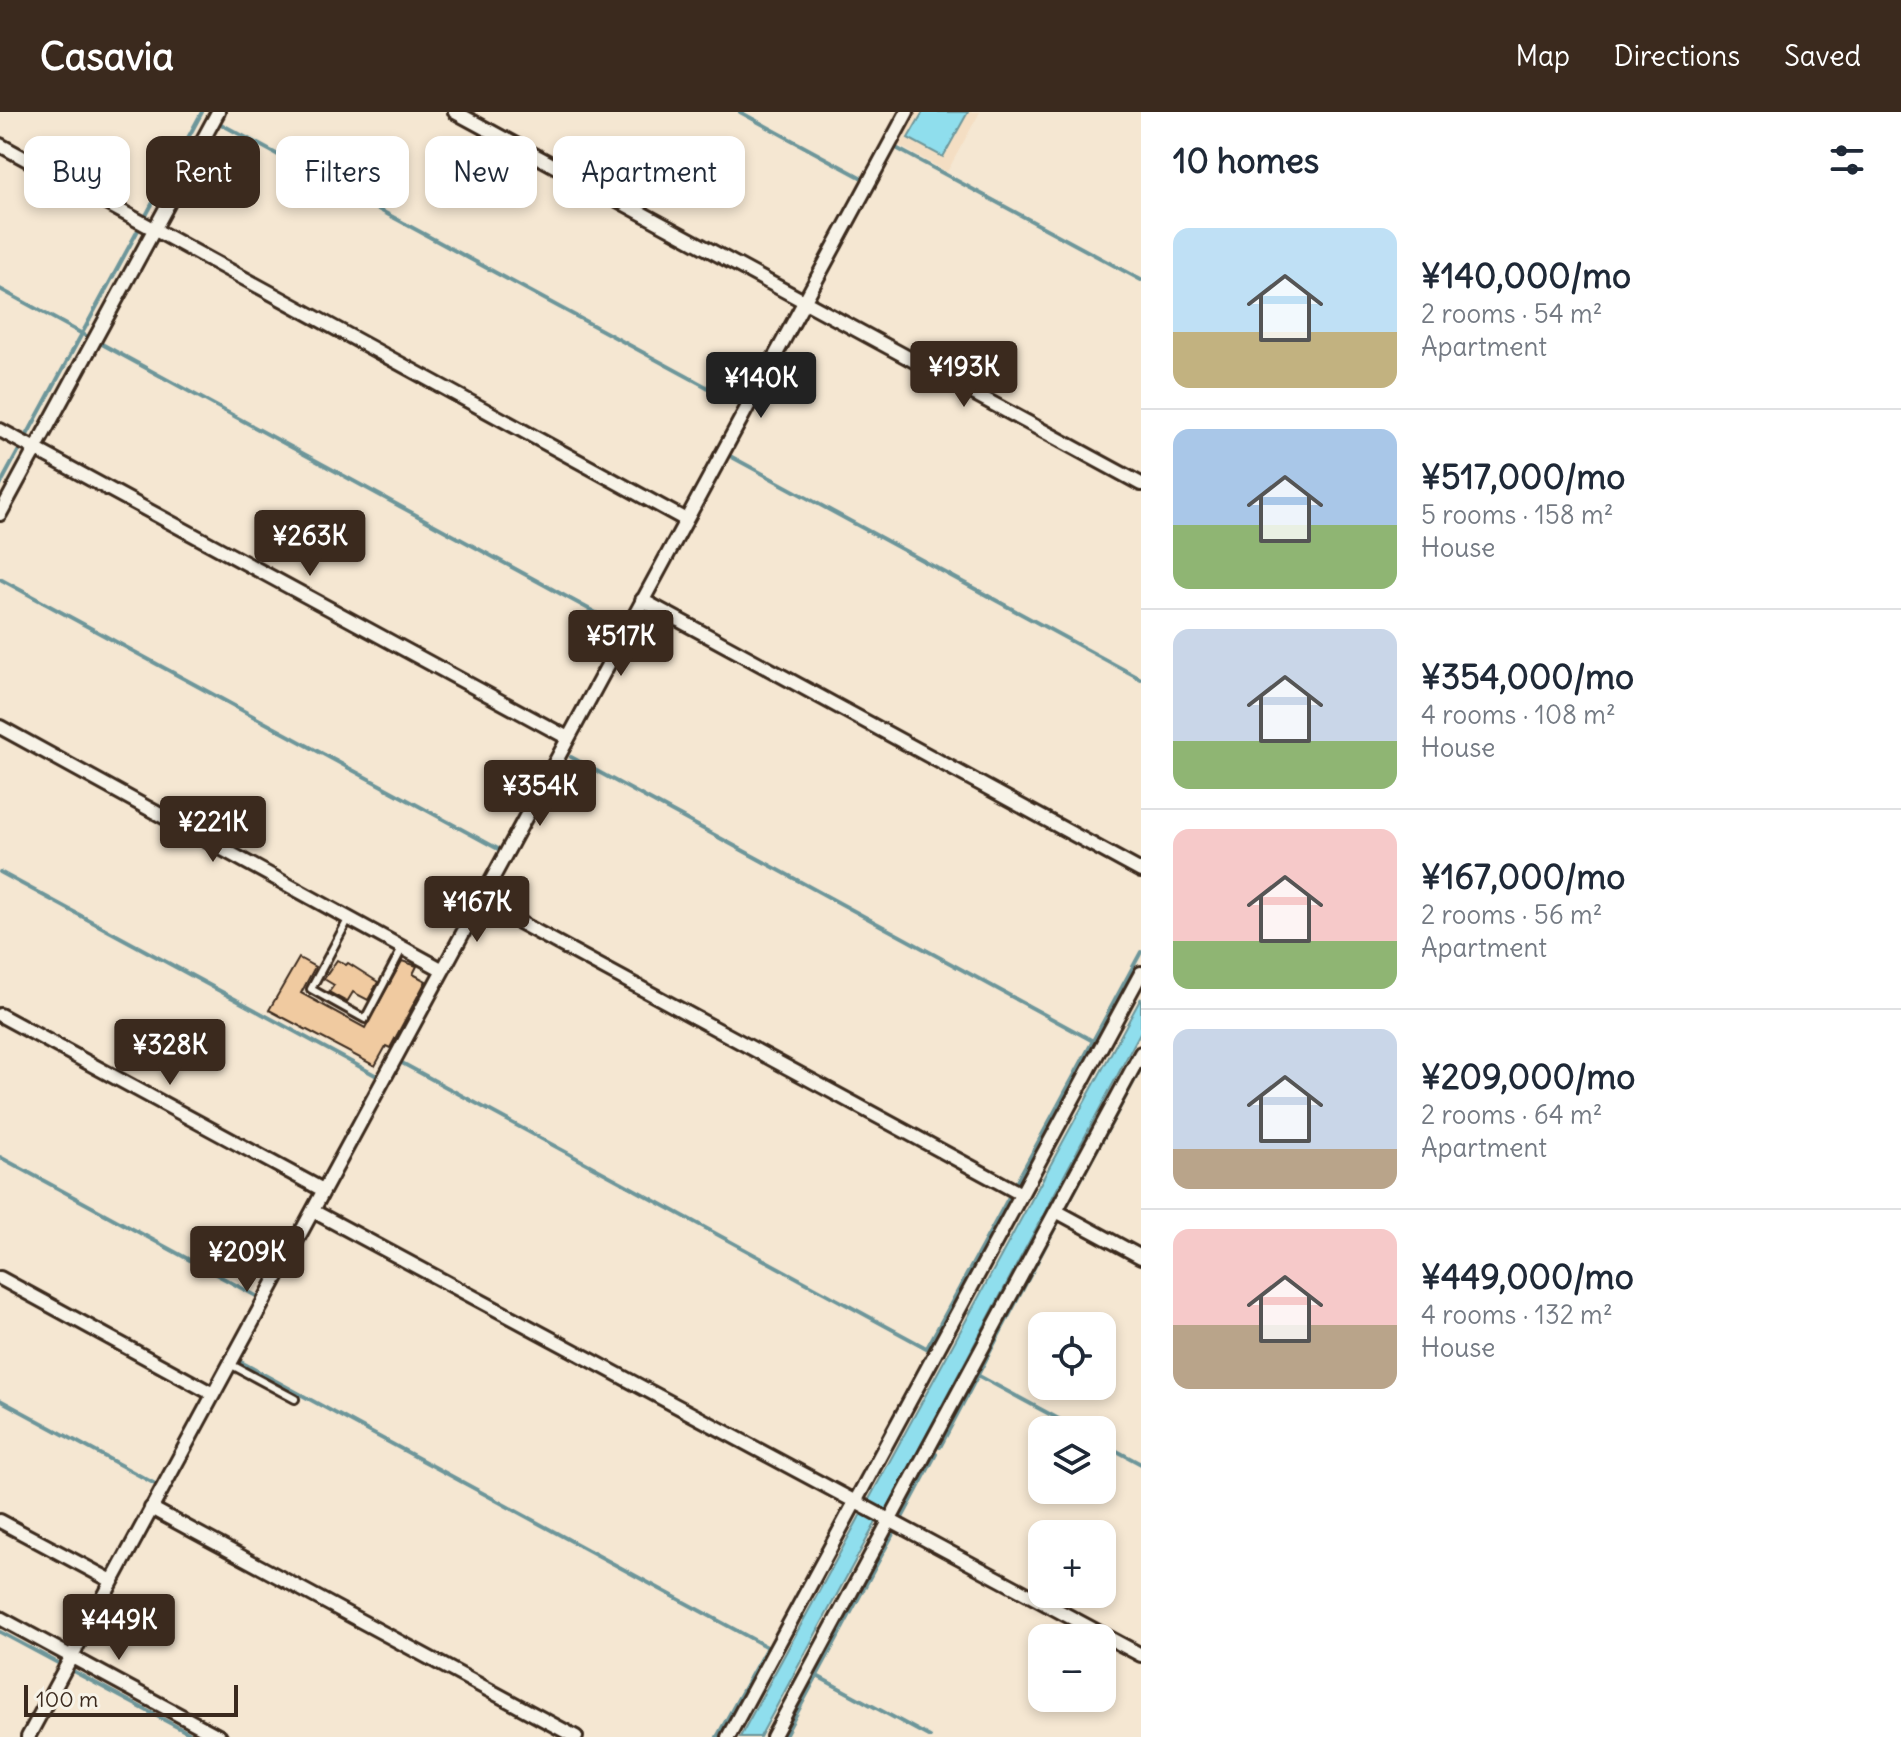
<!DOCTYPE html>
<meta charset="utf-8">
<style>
:root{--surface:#fff;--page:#f2f2f3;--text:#1f2937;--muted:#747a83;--line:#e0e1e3;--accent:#3b2a1e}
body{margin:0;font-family:Delius,sans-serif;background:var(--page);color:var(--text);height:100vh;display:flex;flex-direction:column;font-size:30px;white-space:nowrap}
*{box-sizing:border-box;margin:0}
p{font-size:26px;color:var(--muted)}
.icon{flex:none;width:44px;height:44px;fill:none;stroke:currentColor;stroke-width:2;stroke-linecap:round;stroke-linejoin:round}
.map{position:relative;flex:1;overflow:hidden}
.sheet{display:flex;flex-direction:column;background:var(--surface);width:760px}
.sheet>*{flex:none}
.guide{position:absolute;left:24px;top:24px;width:760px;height:72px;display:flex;gap:16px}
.controls{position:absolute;left:1028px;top:1200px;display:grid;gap:16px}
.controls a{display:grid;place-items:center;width:88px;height:88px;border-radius:16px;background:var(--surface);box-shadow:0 4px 12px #0003;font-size:40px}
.scale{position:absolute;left:24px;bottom:20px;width:214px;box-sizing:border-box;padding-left:8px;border:4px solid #3b2a1e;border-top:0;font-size:22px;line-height:28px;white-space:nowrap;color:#3b2a1e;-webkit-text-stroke:6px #f7f3e8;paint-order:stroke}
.price{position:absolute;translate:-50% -68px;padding:0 18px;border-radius:8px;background:var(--accent);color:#fff;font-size:26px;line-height:52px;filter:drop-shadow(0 2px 4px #0008)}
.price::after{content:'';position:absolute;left:50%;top:48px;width:24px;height:18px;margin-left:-12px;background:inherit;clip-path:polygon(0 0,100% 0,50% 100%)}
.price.active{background:#222;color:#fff}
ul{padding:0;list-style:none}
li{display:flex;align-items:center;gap:24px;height:200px;padding:0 32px}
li+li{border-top:2px solid var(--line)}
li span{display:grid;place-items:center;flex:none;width:224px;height:160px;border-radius:16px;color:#555}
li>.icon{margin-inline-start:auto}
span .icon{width:96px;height:96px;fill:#fffc;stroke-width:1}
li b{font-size:34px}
h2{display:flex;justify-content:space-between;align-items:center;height:96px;padding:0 32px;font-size:34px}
.pill{padding:0 28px;border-radius:16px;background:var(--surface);box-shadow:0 4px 12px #0003;font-size:28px;line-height:72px}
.pill.active{background:var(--accent);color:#fff}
header{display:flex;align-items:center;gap:48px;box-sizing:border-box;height:112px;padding:0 40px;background:var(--accent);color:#fff}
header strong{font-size:38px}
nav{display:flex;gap:44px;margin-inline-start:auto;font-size:28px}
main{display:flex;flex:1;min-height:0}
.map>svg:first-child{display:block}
</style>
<header>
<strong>Casavia</strong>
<nav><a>Map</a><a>Directions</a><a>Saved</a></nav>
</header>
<main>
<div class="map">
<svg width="1141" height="1625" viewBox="0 0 1141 1625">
<rect width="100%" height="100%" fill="#f5e7d2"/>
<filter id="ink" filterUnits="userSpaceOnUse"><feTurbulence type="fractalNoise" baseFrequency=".0125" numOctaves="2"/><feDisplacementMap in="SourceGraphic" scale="16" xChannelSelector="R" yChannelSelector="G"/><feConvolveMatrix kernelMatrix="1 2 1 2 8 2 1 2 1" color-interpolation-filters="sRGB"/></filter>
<g filter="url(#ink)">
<path fill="#f4dec3" d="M914,0H980L947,60L896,32Z"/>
<path fill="#8fdeed" stroke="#6d969a" stroke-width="2" d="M923,0H968L943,45L908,26Z
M1141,886V919L888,1395L875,1412L760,1625H740Z"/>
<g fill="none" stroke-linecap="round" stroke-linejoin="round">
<path stroke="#6d969a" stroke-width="4" d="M740,0L862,66
M219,11L740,293
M898,37L1141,168
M0,177L88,225
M100,231L620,514
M730,344L1141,567
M0,373L202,0
M0,467L500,738
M571,645L1093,929
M0,760L377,964
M402,951L930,1238
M0,1045L258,1185
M1015,1073L1141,840
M1065,1097L1141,956
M927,1236L1010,1083
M239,1249L767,1535L717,1625
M979,1264L1079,1318
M0,1288L157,1373
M1102,1331L1141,1352
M940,1335L1058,1110
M902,1406L936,1342
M0,1520L196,1625
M817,1564L930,1625
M784,1625L894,1420"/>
</g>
<path fill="#f0caa0" stroke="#3b2a1e" stroke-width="2" d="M299,846L315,855L301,881L365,916L402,849L417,854L413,862L426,869L390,936L386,934L375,954L269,898Z
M337,848L346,853L348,851L378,870L368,888L353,880L347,890L329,880L334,873L324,867Z"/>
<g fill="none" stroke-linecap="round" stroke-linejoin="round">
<defs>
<path id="lane" d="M349,806L311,877L365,907L402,837
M230,1252L295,1287"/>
<path id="street" d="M455,0L1141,372
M0,33L686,408
M0,318L568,626
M0,402L218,0
M642,488L1141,759
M0,615L443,858
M480,789L1021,1082
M0,903L323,1078
M313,1099L1141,1543
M1056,1099L1141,1145
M0,1166L213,1282
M151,1396L576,1625
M0,1409L112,1469
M0,1506L220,1625
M28,1625L907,0
M728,1625L1141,861
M773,1625L1141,941"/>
</defs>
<use href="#lane" stroke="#3b2a1e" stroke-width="12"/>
<use href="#street" stroke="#3b2a1e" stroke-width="18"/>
<use href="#lane" stroke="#f7f3e8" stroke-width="6"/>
<use href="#street" stroke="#f7f3e8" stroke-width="12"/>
</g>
</g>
</svg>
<div class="controls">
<a><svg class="icon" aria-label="locate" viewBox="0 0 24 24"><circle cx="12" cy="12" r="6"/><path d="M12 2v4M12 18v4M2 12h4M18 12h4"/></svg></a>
<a><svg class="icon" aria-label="layers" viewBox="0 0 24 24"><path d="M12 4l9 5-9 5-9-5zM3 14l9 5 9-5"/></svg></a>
<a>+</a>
<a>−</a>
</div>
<div class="scale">100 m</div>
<b class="price" style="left:964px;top:297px">¥193K</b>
<b class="price active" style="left:761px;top:308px">¥140K</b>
<b class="price" style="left:310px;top:466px">¥263K</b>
<b class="price" style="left:621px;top:566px">¥517K</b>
<b class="price" style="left:540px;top:716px">¥354K</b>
<b class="price" style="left:213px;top:752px">¥221K</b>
<b class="price" style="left:477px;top:832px">¥167K</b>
<b class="price" style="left:170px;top:975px">¥328K</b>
<b class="price" style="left:247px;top:1182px">¥209K</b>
<b class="price" style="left:119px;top:1550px">¥449K</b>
<div class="guide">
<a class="pill">Buy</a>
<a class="pill active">Rent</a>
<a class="pill">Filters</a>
<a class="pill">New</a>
<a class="pill">Apartment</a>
</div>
</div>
<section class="sheet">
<h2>10 homes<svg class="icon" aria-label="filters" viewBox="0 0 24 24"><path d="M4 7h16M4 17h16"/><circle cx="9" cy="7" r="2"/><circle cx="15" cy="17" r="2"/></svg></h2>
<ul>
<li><span style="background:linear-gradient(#bfe0f5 65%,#c2b280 0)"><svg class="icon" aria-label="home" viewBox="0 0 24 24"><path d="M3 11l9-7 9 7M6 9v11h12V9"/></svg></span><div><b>¥140,000/mo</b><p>2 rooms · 54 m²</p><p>Apartment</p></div></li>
<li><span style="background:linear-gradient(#a9c7e8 60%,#8fb573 0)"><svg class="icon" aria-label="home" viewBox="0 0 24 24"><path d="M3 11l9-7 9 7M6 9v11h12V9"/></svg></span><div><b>¥517,000/mo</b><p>5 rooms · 158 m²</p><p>House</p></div></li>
<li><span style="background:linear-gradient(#c9d6e8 70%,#8fb573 0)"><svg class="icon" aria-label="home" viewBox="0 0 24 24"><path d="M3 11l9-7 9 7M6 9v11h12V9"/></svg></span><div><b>¥354,000/mo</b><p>4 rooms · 108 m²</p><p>House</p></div></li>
<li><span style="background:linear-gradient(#f6c9c9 70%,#8fb573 0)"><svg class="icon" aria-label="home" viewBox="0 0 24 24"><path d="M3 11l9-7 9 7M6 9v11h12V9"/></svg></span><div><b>¥167,000/mo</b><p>2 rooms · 56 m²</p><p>Apartment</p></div></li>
<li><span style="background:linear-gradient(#c9d6e8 75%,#b9a48a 0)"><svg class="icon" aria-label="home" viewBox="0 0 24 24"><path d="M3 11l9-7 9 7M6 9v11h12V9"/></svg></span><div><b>¥209,000/mo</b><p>2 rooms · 64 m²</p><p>Apartment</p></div></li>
<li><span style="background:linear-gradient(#f6c9c9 60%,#b9a48a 0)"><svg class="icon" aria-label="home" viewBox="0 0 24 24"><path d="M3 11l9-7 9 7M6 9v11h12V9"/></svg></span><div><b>¥449,000/mo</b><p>4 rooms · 132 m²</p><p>House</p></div></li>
</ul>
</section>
</main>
